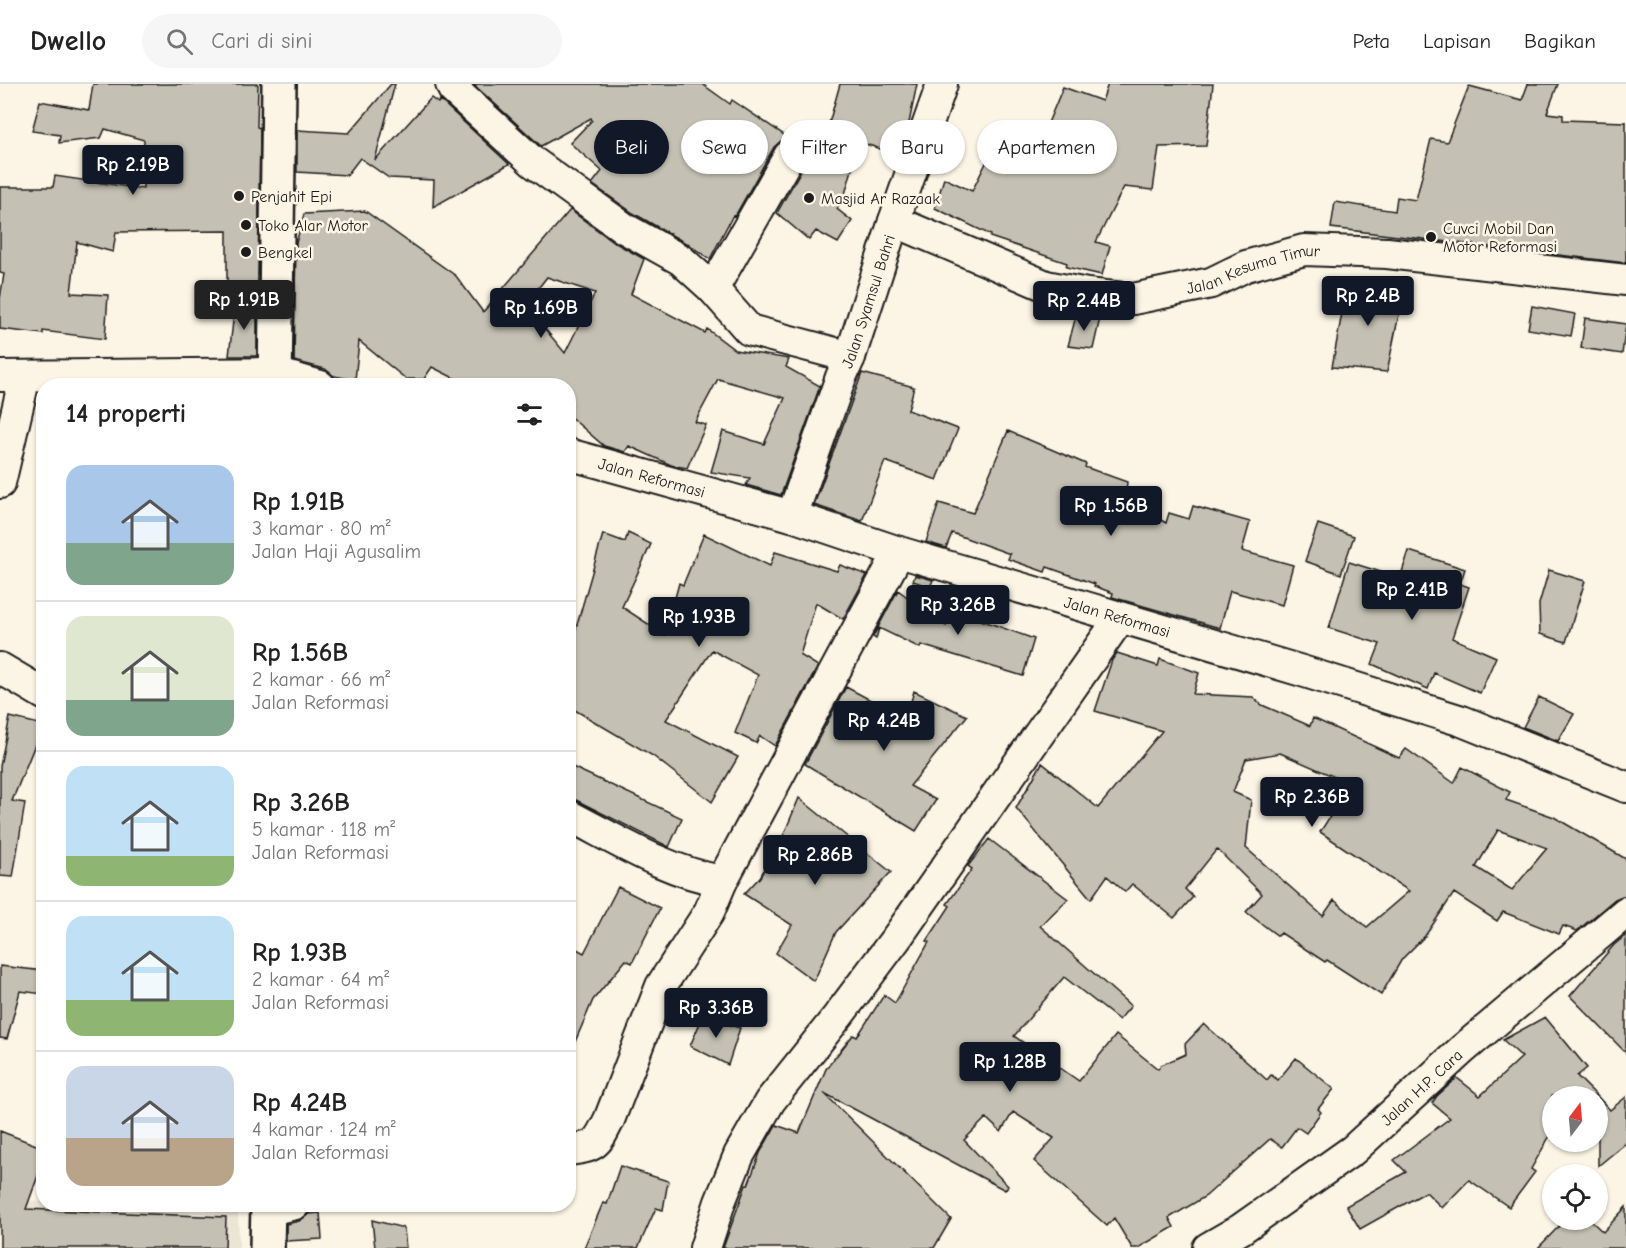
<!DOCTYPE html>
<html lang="id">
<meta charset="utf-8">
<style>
:root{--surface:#fff;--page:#f6f6f6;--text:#222;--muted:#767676;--line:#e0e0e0;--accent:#111827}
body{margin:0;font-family:"Comic Neue",sans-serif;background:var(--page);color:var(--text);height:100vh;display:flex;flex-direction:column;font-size:22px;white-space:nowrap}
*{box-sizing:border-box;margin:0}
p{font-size:20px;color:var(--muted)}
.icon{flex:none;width:33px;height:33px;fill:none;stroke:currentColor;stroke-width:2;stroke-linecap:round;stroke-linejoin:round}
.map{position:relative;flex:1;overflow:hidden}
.sheet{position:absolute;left:36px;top:294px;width:540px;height:834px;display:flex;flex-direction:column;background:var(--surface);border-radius:24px;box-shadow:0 2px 4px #0004}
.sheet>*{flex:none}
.hud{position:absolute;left:594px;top:36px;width:570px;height:54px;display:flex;gap:12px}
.needle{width:39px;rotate:16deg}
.tools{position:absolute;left:1542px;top:1002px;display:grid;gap:12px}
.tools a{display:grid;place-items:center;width:66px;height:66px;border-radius:50%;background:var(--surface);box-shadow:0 2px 4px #0004;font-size:30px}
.price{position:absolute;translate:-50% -51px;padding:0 14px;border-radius:6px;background:var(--accent);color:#fff;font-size:20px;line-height:39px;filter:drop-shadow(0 2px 3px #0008)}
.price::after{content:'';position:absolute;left:50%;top:36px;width:18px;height:14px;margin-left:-9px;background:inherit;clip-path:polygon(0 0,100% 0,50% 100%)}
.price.on{background:#222;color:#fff}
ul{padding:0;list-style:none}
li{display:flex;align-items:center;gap:18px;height:150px;padding:0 30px}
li+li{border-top:2px solid var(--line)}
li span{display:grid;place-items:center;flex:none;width:168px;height:120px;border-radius:18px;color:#555}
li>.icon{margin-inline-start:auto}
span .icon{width:72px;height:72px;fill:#fffc;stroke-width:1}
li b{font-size:26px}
h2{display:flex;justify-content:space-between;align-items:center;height:72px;padding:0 30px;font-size:26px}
.tag{padding:0 21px;border-radius:27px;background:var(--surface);box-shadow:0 2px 4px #0004;font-size:21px;line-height:54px}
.tag.on{background:var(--accent);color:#fff}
header{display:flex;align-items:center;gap:36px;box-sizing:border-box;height:84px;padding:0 30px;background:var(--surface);border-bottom:2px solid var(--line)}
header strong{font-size:28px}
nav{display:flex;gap:33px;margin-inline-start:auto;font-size:21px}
.search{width:420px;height:54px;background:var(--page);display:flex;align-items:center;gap:15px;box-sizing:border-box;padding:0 21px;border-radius:33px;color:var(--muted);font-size:22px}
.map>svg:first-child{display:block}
</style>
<header>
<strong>Dwello</strong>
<div class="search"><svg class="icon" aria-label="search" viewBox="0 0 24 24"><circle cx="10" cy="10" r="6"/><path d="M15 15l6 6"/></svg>Cari di sini</div>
<nav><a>Peta</a><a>Lapisan</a><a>Bagikan</a></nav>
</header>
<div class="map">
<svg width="1626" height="1164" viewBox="0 0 1626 1164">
<rect width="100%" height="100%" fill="#fcf5e5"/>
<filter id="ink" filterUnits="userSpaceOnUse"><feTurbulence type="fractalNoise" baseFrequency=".0167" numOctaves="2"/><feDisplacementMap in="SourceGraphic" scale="12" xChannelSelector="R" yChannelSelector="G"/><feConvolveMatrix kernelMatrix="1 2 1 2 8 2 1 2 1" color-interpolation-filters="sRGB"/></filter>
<g filter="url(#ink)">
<path fill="#ebe5d6" d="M0,1116L43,1118L44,1120L84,1121L238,1129L239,1164H0Z"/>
<path fill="#c4c0b3" stroke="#1c1c1c" stroke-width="1.5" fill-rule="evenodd" d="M93,0H258L257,43L260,44L258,207L227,199V147L116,148L113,168L77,158L71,209L108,211L105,255L43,247V250L0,245V215L4,190L0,189V103H53L55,92L143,105L144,56L105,45L101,54L59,59L60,51L32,47L40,17L89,26Z
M391,0H395L375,76L431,14L438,19L440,16L509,80L433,123L434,96L389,94L360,74L347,91L297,88V46L349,49Z
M473,0H702L730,20L732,16L790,55L781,57L774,63L735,132L733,131L710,175L689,161L633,129L592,100L602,87L570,59L592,36L591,34L541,62Z
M840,0H917L908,44L904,42L892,69L860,58L845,110L837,125L852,137L838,159L816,147L809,156L777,129L804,81L806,73L804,65L819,75Z
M1108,0H1213L1206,62L1159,63L1153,106L1124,103L1096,158L1110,162L1102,191L1066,183L1067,179L990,153L991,151L935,124L944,94L972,107L992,67L1039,85L1060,43L1048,39L1063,3L1102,17Z
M1528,0H1558L1547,29L1563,31V36L1626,38V179L1331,144L1335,118L1395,127L1397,113L1416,116L1431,55L1447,58L1469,2L1522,16Z
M570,126L614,158L644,175L631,210L705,249L707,245L735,266L789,275L786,283L820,302L781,411L746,401L750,394L711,388L723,347L764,360L785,314L718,295L695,338L706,341L687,384L671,381L629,362L625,368L604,362L568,331V302H470L432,283L424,295H406L359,257L355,296L334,292L325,285L294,277L296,159L304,130L365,127L456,192L483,228ZM547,193L595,209L565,269L525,221Z
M1405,201L1387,288L1332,283L1347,202Z
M235,220L257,221V272H229Z
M1532,222L1575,230L1571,252L1528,245Z
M1076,232L1100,234L1093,265L1068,262Z
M1585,234L1626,240L1622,270L1581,264Z
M862,289L914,303L908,326L958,345L937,396L885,377L862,437L814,421Z
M1008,347L1086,380L1085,383L1127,398L1125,415L1166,439L1169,429L1189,435L1193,422L1250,438L1242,467L1293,481L1282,521L1230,507L1220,544L1112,513L1113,509L1094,502L1095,500L1047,483L1045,488L1008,475L1010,470L952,449L946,464L926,458L939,419L973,429Z
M1318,440L1354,452L1341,490L1305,477Z
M628,449L651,460L622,523L665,551L679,499L683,501L704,450L770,482L775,468L837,487L840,481L867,491L843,535L816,519L800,571L818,582L775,662L760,652L756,659L735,649L758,591L712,566L666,636L738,673L712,718L653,672L568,622V572L603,450L625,458Z
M1409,467L1465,485L1460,500L1469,503L1452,554L1496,573L1480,609L1434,589L1428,605L1372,580L1380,560L1329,544L1349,478L1400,494Z
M1549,486L1585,497L1566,558L1540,550L1539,520Z
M915,491L933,496L930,503L913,497Z
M898,506L946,542L950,525L1034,555L1023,592L921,561L920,564L879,544L876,555L873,553Z
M1117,569L1158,582L1160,575L1199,589L1193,610L1253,613L1262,621L1310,642L1313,634L1399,674L1406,665L1454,699L1462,683L1510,708L1506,716L1554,733L1626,775V811L1615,815L1577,847L1563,842L1559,850L1503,828L1497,837L1454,809L1425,852L1402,875L1381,911L1327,876L1325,878L1281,849L1278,852L1246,828L1262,810L1217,765L1185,805L1193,813L1174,834L1132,800L1125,808L1107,792L1091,815L1016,724L1042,679L1098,724L1162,647L1095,627L1112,576ZM1280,669L1351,700L1320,748L1409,807L1367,843L1334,816L1323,832L1246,764L1251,716L1233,708L1246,675ZM1498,746L1547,764L1512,806L1476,783Z
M846,603L906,635L914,607L967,632L910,702L936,716L916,747L805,680Z
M1539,613L1574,630L1558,657L1523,643Z
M10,633L43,641L12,717L25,719L13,793L0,792V682Z
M568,681L682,734L669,763L576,716L568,714Z
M799,714L891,788L836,848L814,897L776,869L792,841L744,810L760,793L784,750Z
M989,755L1068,815L1040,842L1131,922L1119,936L1064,893L1014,952L1079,997L1116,951L1158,985L1161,981L1186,970L1185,960L1204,940L1267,996L1271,991L1278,996L1296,974L1334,1005L1318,1025L1321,1028L1306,1049L1297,1043L1282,1063L1270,1055L1206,1112L1169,1134L1174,1143L1138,1164H1132L1114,1134L1107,1142L1034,1077L1054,1054L1013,1028L1001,1048L986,1034L964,1056L1008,1102L1005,1106L824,1009L951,1135L934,1164H723L746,1101H748L760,1069L776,1041L799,1049L826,985L853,951L857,953L884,911L895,919L929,858L927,857L950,822L947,820L972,785L968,782Z
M618,803L660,824L632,879L626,876L593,916L568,974V860L584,869Z
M1626,851V969L1570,912L1614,861Z
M0,882L44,887V910L20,907L7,955L0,954Z
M703,932L740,944L728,981L690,962Z
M1545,933L1587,984L1577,992L1597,1012H1552V1048L1531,1085L1535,1088L1509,1123L1469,1096L1442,1124L1426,1108L1360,1145L1346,1122L1406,1088L1394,1076L1450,1034L1432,1019L1437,1012L1457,994L1480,1012L1522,973L1503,956Z
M1598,1013L1610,1026L1626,1013V1059L1598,1082Z
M0,1047L44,1064V1075L26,1125L226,1133L225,1164H0Z
M620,1082L668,1097L663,1126L656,1124L638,1164H584L603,1119L607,1120Z
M1626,1123V1164H1538L1565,1136H1590L1603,1148Z
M320,1129L322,1155L286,1157V1140L299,1137L309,1130Z
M372,1136L404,1144L406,1164H375Z"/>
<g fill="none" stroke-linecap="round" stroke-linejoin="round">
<defs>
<g id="street">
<path d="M451,0L453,5L533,78L624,144L681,176L713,205L749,246L850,273"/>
<path id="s1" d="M894,137L1046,202L1087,210L1133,215L1211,199L1246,182L1304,166L1387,169L1626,196"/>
<path d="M713,205L789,72"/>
<path d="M0,292L275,289L320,302"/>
<path id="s2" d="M568,370L792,432L899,468L1302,587L1462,637L1626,703"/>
<path d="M0,399L25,292"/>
<path id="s3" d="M792,432L841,293L850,273L894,137L942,0"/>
<path d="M0,584L44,610"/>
<path d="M568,731C617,756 667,788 722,797"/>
<path d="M568,1066C596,1063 597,1060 609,1036L661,902L709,828L722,797L899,468"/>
<path d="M268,1126L295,1120"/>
<path d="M705,1164L720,1118L739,1071L770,1017L838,932L898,852L1120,534"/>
<path id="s4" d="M1208,1164L1241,1145L1353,1066L1463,965L1626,828"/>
</g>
<path id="secondary" d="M275,302L279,0
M267,1164L268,1120"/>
</defs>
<use href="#street" stroke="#1c1c1c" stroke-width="34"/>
<use href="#secondary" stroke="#1c1c1c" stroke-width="38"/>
<use href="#street" stroke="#fcf5e5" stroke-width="30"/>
<use href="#secondary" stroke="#fcf5e5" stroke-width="33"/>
</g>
</g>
<g fill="#1c1c1c" stroke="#fcf5e5" stroke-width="2">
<circle cx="239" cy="112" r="6"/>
<circle cx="809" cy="114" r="6"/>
<circle cx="246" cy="141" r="6"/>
<circle cx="1431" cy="153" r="6"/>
<circle cx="246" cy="168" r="6"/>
</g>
<g text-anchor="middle" stroke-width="5" stroke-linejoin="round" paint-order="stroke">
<g font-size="16" fill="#1c1c1c" stroke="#fcf5e5" text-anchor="start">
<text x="251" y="118">Penjahit Epi</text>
<text x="821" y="120">Masjid Ar Razaak</text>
<text x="258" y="147">Toko Alar Motor</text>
<text x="1443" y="150">Cuvci Mobil Dan<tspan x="1443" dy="18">Motor Reformasi</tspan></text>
<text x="258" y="174">Bengkel</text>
</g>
<g font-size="16" fill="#1c1c1c" stroke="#fcf5e5">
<text dy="6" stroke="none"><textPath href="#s1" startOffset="378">Jalan Kesuma Timur</textPath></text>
<text dy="6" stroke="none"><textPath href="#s3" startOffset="228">Jalan Syamsul Bahri</textPath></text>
<text dy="6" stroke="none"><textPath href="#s2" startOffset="87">Jalan Reformasi</textPath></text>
<text dy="6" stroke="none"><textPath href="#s2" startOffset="573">Jalan Reformasi</textPath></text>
<text dy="6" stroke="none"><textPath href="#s4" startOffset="268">Jalan H.P. Cara</textPath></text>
</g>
</g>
</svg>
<div class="tools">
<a><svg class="needle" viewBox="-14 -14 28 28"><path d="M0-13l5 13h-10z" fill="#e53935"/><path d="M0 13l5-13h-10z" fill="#767676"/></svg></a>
<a><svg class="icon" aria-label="locate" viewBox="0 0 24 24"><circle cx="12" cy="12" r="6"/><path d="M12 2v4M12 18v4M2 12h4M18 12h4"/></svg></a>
</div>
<b class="price" style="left:133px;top:112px">Rp 2.19B</b>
<b class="price" style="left:1368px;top:243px">Rp 2.4B</b>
<b class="price on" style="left:244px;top:247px">Rp 1.91B</b>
<b class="price" style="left:1084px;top:248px">Rp 2.44B</b>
<b class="price" style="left:541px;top:255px">Rp 1.69B</b>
<b class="price" style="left:1111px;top:453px">Rp 1.56B</b>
<b class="price" style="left:1412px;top:537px">Rp 2.41B</b>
<b class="price" style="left:958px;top:552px">Rp 3.26B</b>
<b class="price" style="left:699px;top:564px">Rp 1.93B</b>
<b class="price" style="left:884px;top:668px">Rp 4.24B</b>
<b class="price" style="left:1312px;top:744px">Rp 2.36B</b>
<b class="price" style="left:815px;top:802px">Rp 2.86B</b>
<b class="price" style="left:716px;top:955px">Rp 3.36B</b>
<b class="price" style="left:1010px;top:1009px">Rp 1.28B</b>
<div class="hud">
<a class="tag on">Beli</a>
<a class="tag">Sewa</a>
<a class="tag">Filter</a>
<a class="tag">Baru</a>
<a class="tag">Apartemen</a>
</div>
<section class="sheet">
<h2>14 properti<svg class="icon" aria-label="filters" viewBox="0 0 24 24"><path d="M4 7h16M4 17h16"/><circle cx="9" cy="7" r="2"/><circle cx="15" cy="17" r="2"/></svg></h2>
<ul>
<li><span style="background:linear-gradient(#a9c7e8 65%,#7fa58c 0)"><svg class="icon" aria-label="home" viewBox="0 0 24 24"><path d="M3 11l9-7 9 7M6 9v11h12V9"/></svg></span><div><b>Rp 1.91B</b><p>3 kamar · 80 m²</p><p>Jalan Haji Agusalim</p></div></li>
<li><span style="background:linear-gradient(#dfe7d0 70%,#7fa58c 0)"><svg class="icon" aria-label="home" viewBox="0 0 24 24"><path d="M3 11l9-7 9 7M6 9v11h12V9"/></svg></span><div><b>Rp 1.56B</b><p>2 kamar · 66 m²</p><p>Jalan Reformasi</p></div></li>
<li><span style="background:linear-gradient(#bfe0f5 75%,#8fb573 0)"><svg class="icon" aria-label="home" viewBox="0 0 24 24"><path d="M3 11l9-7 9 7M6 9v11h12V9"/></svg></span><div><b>Rp 3.26B</b><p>5 kamar · 118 m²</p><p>Jalan Reformasi</p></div></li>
<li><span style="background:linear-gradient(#bfe0f5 70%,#8fb573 0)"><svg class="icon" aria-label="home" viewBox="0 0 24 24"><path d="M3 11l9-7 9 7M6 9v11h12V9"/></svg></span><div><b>Rp 1.93B</b><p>2 kamar · 64 m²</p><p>Jalan Reformasi</p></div></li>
<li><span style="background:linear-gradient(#c9d6e8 60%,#b9a48a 0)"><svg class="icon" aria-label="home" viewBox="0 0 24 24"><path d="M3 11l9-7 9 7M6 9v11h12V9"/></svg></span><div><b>Rp 4.24B</b><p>4 kamar · 124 m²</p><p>Jalan Reformasi</p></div></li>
</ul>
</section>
</div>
